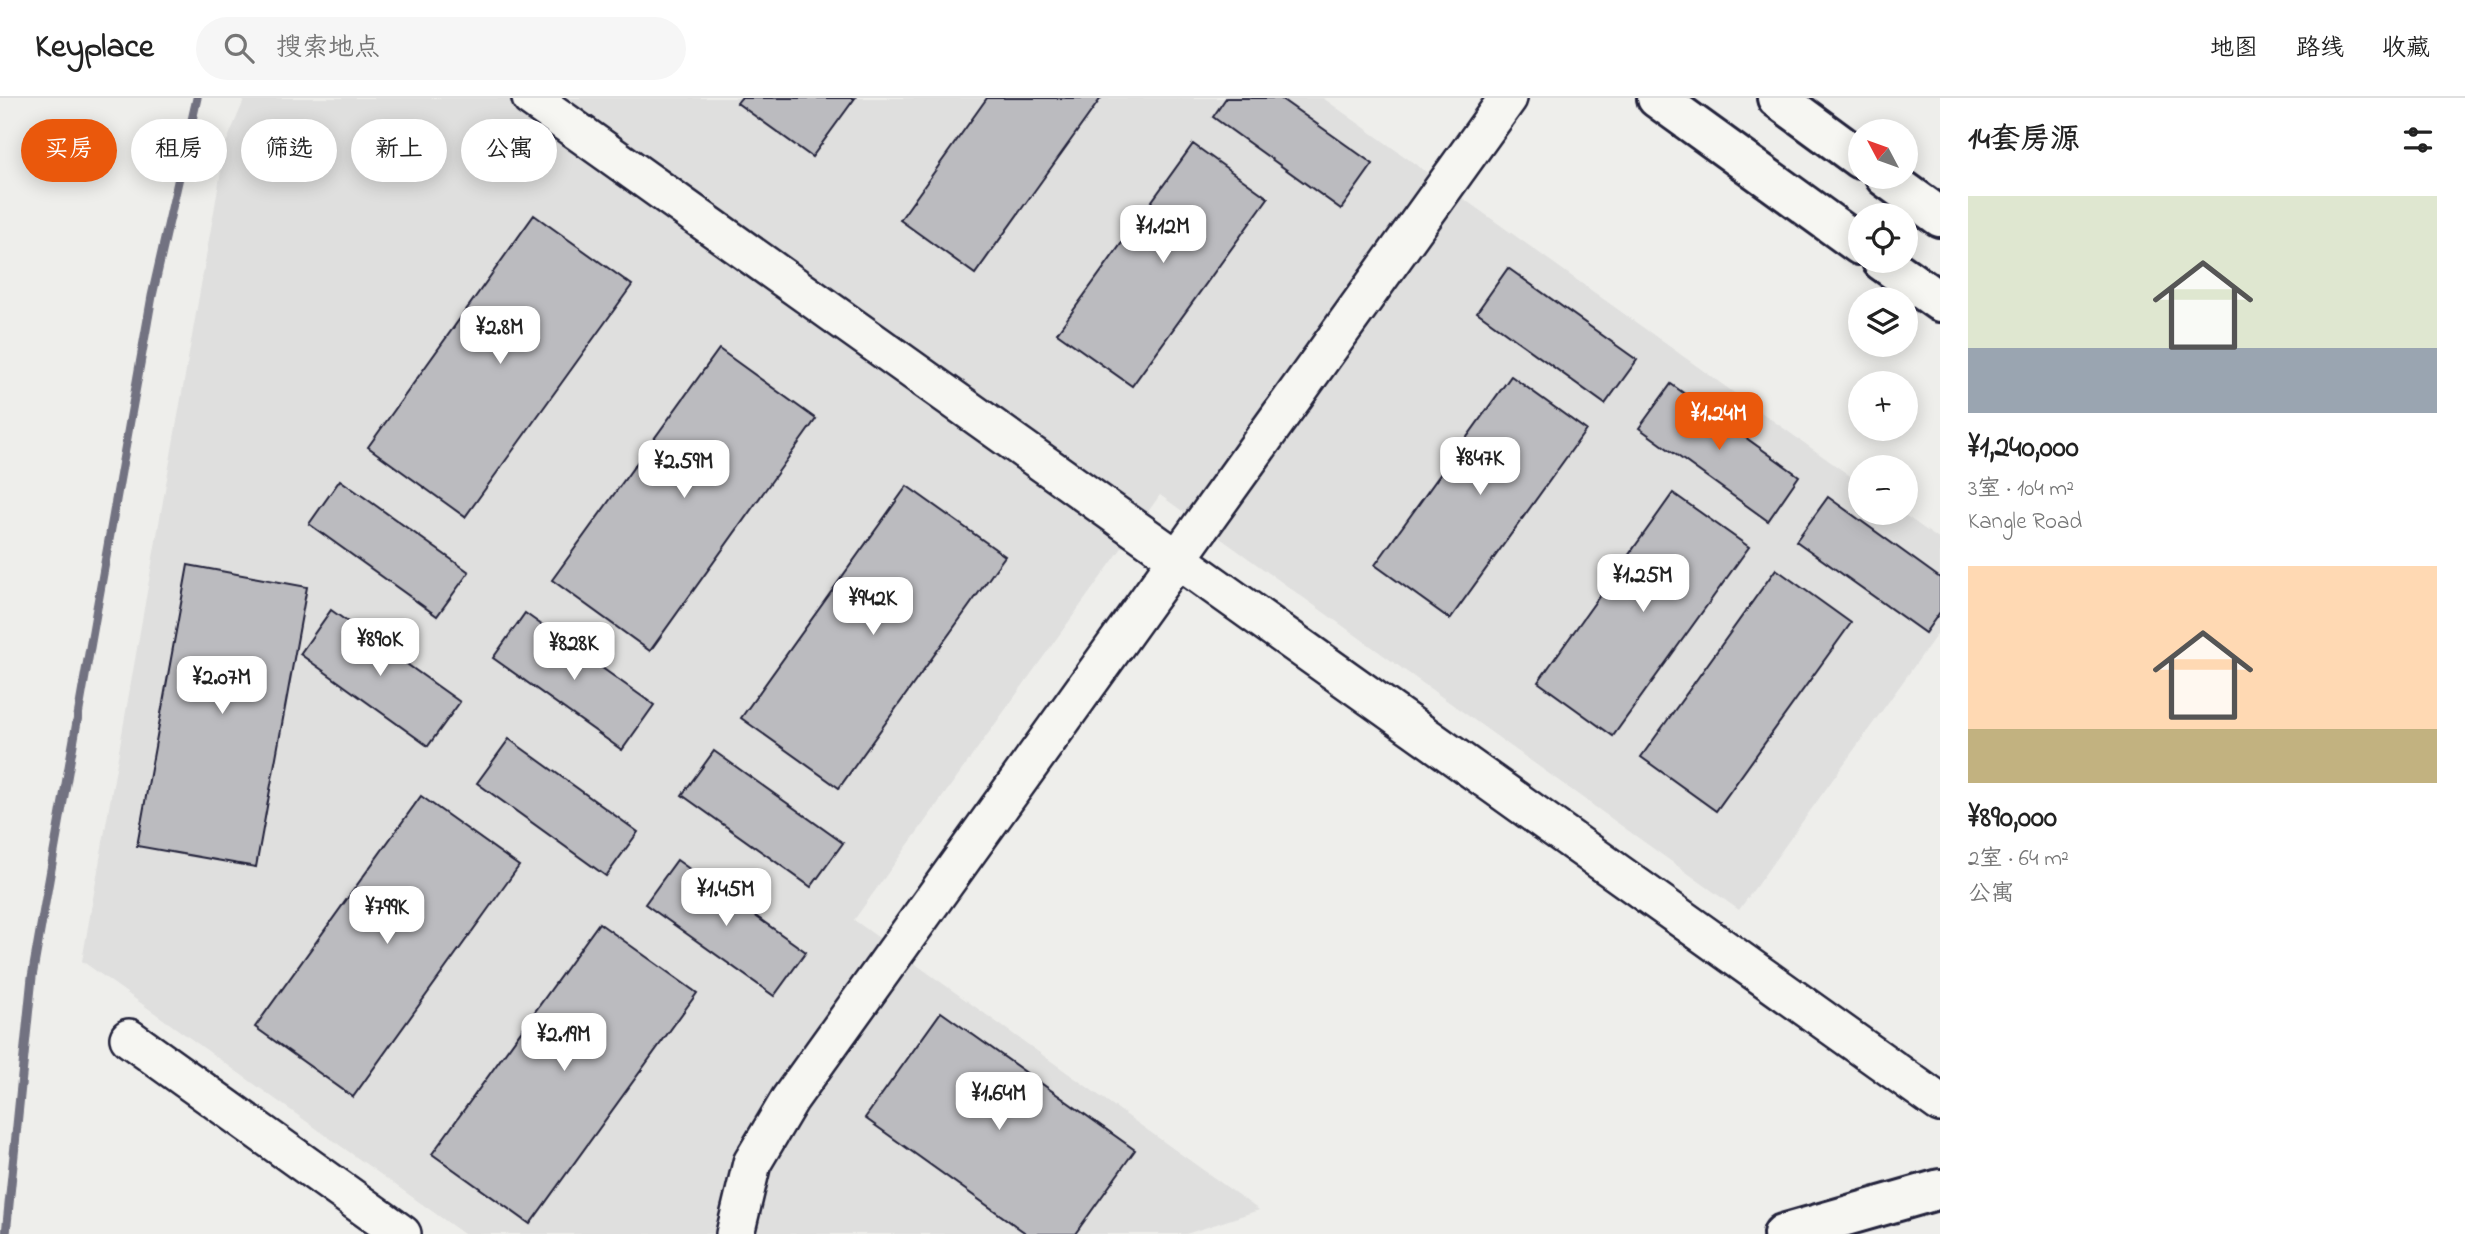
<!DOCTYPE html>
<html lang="zh">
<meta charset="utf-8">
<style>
:root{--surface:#fff;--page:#f6f6f6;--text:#222;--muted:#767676;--line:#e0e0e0;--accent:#ea580c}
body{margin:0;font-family:"Indie Flower","LXGW WenKai TC",sans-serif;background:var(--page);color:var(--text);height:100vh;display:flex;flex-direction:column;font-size:26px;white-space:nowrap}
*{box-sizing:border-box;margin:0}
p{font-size:23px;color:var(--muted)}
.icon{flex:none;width:38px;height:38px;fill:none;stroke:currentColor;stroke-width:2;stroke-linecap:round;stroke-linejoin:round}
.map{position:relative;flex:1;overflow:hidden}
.drawer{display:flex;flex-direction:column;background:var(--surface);width:525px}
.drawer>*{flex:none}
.guide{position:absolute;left:21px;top:21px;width:665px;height:63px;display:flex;gap:14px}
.needle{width:46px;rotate:311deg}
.fabs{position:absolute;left:1848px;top:21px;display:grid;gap:14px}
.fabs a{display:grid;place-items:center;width:70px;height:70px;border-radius:50%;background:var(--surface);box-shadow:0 4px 18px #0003;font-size:35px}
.price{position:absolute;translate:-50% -60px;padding:0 16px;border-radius:14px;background:#fff;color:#222;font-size:23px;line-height:46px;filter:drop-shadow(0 2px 4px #0008)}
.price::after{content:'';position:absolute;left:50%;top:42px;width:21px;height:16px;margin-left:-10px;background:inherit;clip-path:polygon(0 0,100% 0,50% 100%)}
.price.current{background:var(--accent);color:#fff}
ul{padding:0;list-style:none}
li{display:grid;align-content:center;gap:14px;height:371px;padding:0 28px}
li span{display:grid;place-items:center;height:217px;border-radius:0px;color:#555}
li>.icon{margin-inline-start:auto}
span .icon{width:126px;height:126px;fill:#fffc;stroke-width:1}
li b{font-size:30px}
h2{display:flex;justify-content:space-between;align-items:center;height:84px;padding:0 28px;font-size:30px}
.pill{padding:0 24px;border-radius:32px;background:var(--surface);box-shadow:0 4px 18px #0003;font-size:24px;line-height:63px}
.pill.current{background:var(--accent);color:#fff}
header{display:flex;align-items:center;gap:42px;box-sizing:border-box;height:98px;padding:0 35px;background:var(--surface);border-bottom:2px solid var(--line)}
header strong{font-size:33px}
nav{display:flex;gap:38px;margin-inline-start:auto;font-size:24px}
.search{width:490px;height:63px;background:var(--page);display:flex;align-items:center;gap:18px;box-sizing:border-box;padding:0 24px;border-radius:38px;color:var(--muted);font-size:26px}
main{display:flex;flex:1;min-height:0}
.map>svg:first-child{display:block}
</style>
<header>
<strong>Keyplace</strong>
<div class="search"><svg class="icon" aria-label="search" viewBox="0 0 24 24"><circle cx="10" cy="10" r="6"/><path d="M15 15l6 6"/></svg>搜索地点</div>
<nav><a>地图</a><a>路线</a><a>收藏</a></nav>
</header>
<main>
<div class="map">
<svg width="1940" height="1136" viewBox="0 0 1940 1136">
<rect width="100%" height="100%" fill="#eeeeeb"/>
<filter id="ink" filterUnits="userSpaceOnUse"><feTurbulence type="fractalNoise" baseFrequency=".0143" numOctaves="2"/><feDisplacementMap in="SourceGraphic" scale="14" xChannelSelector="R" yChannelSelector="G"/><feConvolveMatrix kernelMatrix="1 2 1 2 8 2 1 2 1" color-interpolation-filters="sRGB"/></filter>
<g filter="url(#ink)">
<path fill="#dfdfde" d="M245,0H1323L1860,385V415H1902L1940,442V532L1739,812L1160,397L854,822L1259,1112L1186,1136H464L82,863L226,45Z"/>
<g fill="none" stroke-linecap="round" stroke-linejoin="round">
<path stroke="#727281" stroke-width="9" d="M6,1136L32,879L152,198L197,0"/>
</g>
<path fill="#bbbbbf" stroke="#22223b" stroke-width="2" d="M741,0H855L812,59L737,5Z
M987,0H1101L975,176L900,122Z
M1226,0H1280L1373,66L1341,111L1213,19Z
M1193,46L1268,100L1132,288L1057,235Z
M534,117L632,187L465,419L368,349Z
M1508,170L1637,262L1605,306L1477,214Z
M719,251L816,321L650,553L552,482Z
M1511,278L1586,332L1450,521L1375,467Z
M1671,286L1799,378L1768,423L1639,330Z
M340,382L469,474L437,518L309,426Z
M907,388L1005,458L839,690L741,620Z
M1673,395L1749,449L1613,638L1538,584Z
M1828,399L1940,480V514L1925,535L1796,443Z
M188,467L307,489L256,769L137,748Z
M1776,471L1851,525L1716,713L1641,659Z
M331,512L460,604L428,648L300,556Z
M525,515L654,607L622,652L493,560Z
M509,641L638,734L606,778L477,685Z
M714,653L843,745L811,789L682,697Z
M421,698L519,768L353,999L255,929Z
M677,762L806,854L774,898L645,806Z
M599,825L697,895L530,1126L432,1056Z
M941,914L1135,1052L1075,1136H1027L865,1020Z"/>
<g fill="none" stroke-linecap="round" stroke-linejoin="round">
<defs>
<path id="minor" d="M531,0L1940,1005
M129,940L402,1136
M735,1136L752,1065L790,1001L1508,0"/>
<path id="major" d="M1657,0L1860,147
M1777,0L1860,61
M1885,79L1940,119
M1882,163L1940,204
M1783,1136L1940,1091"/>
</defs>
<use href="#minor" stroke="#22223b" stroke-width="42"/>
<use href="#major" stroke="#22223b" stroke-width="44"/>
<use href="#minor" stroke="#f6f6f2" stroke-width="37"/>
<use href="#major" stroke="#f6f6f2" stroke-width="38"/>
</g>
</g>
</svg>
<div class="fabs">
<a><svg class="needle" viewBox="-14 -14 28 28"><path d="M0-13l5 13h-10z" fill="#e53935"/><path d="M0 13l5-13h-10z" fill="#767676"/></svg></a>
<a><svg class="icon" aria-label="locate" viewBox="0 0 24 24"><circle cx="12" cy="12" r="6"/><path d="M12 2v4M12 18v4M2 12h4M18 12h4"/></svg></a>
<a><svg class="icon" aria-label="layers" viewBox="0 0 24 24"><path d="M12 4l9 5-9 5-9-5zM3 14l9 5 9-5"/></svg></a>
<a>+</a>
<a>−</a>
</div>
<b class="price" style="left:1163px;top:167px">¥1.12M</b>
<b class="price" style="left:500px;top:268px">¥2.8M</b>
<b class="price current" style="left:1719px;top:354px">¥1.24M</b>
<b class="price" style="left:1480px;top:399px">¥847K</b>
<b class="price" style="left:684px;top:402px">¥2.59M</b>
<b class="price" style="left:1643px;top:516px">¥1.25M</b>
<b class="price" style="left:873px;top:539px">¥942K</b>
<b class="price" style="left:380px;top:580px">¥890K</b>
<b class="price" style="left:574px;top:584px">¥828K</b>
<b class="price" style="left:222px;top:618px">¥2.07M</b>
<b class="price" style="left:726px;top:830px">¥1.45M</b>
<b class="price" style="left:387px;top:848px">¥799K</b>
<b class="price" style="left:564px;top:975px">¥2.19M</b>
<b class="price" style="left:999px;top:1034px">¥1.64M</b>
<div class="guide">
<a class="pill current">买房</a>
<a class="pill">租房</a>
<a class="pill">筛选</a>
<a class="pill">新上</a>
<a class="pill">公寓</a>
</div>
</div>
<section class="drawer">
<h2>14套房源<svg class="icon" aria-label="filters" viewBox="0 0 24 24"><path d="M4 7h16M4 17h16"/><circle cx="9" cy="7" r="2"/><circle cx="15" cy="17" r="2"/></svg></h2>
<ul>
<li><span style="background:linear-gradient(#dfe7d0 70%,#9aa5b1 0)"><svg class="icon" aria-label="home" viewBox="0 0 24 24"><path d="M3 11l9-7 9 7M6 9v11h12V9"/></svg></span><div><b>¥1,240,000</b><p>3室 · 104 m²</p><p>Kangle Road</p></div></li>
<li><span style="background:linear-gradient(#ffd9b3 75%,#c2b280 0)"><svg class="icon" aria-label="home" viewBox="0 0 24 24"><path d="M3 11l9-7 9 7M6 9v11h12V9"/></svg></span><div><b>¥890,000</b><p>2室 · 64 m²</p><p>公寓</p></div></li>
</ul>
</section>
</main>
